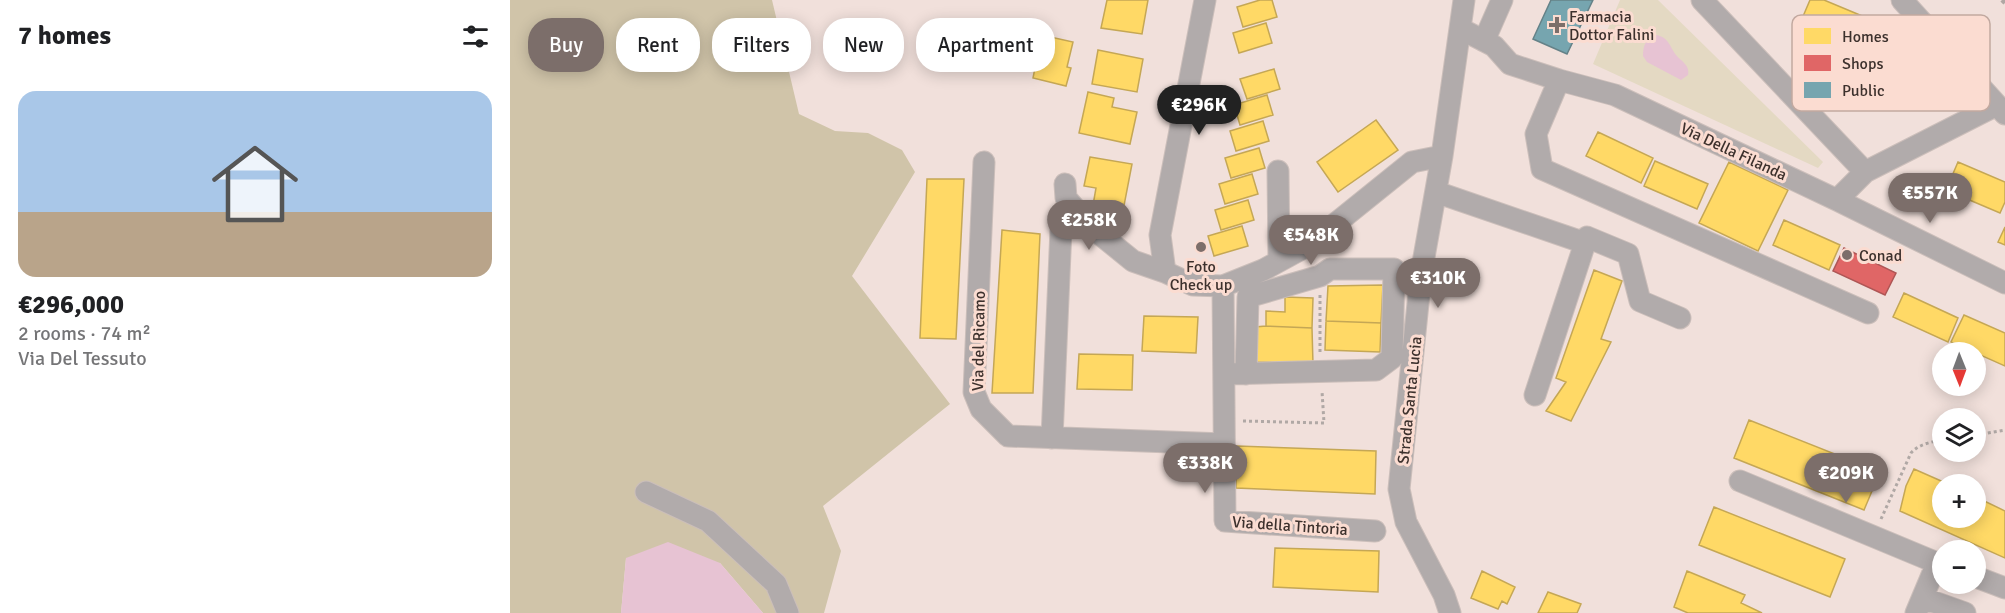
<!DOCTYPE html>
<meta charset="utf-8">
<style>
:root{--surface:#fff;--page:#f2f2f2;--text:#202124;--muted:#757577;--accent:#7c6e6a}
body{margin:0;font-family:Signika,sans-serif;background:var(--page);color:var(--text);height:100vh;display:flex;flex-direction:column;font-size:22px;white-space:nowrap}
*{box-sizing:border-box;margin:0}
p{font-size:20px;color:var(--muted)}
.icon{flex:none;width:33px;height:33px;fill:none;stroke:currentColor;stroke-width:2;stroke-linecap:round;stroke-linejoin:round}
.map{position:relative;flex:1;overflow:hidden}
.side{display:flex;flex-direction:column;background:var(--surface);width:510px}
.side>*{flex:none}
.hud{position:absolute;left:18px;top:18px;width:570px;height:54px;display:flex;gap:12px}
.needle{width:39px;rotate:179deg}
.controls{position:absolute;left:1422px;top:342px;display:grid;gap:12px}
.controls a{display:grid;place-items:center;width:54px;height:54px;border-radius:50%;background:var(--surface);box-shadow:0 3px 15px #0003;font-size:30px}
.price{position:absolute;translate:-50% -51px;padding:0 14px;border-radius:21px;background:var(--accent);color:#fff;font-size:20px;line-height:39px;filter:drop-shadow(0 2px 3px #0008)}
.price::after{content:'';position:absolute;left:50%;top:36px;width:18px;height:14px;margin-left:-9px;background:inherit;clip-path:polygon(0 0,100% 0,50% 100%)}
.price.current{background:#222;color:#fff}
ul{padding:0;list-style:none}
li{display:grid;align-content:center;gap:12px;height:318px;padding:0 18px}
li span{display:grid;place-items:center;height:186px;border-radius:18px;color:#555}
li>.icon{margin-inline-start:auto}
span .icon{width:108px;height:108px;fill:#fffc;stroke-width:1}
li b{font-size:26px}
h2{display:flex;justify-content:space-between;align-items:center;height:72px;padding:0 18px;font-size:26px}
.tag{padding:0 21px;border-radius:24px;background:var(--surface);box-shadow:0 3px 15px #0003;font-size:21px;line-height:54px}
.tag.current{background:var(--accent);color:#fff}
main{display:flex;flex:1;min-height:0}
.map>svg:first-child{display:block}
</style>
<main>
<section class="side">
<h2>7 homes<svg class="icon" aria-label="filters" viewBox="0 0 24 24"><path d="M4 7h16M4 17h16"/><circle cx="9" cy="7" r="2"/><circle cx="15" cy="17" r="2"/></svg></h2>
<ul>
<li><span style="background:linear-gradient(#a9c7e8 65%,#b9a48a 0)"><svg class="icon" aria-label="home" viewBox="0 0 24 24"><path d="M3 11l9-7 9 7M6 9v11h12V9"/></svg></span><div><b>€296,000</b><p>2 rooms · 74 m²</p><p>Via Del Tessuto</p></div></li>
</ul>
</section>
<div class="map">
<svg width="1495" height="613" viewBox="0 0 1495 613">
<rect width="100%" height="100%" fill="#f1e0db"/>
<path fill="#e4d9c3" d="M1110,0H1148L1313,162L1308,168L1083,64Z"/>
<path fill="#d0c4a9" d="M0,0H262L289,114L325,131L358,133L392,150L405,172L342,276L440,404L313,506L331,551L314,613H253L210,563L116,558L111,613H0Z"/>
<path fill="#e7c3d3" d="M1147,35C1159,38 1160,47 1166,55C1172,62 1180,65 1178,75L1171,80L1137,62L1133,56C1133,45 1136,38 1147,35Z
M158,542L210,563L253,613H111L116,558Z"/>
<path fill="#ffd966" stroke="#c5a755" stroke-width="1.5" d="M597,0H638L632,34L591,28Z
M750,0H762L767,17L733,27L727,7Z
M1300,0H1314L1357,18L1342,52L1288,28Z
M756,23L762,43L729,53L723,33Z
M477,34L506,44L500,68L485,64L487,58L472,55Z
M527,34L563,42L557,67L561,68L556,86L523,78L525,68L518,66Z
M588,50L633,59L627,92L582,84Z
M764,69L770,89L737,99L730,79Z
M578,92L604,98L602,107L627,112L620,144L569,133Z
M757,95L763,115L730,125L724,105Z
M866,120L888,150L828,192L807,162Z
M753,121L759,141L726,151L720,131Z
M1088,132L1143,158L1131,183L1076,156Z
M749,148L755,168L721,178L715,158Z
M580,157L622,164L612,216L582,211L586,188L574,186Z
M1145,161L1198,184L1187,209L1134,186Z
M1219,162L1278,190L1248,251L1189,223Z
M1448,162L1495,182V202L1490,213L1436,190Z
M742,174L748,194L715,204L709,184Z
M417,179H454L446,339L410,338Z
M738,200L744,220L711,230L705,210Z
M1274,220L1330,245L1319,270L1263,245Z
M732,226L738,246L704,256L698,236Z
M1495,227V245L1488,242Z
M492,230L530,234L523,393H482Z
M1084,270L1112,281L1091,339L1101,342L1061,421L1036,411L1056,382L1046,378Z
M873,285L871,323L816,321L818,286Z
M1394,293L1448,318L1438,342L1383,317Z
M775,297L803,298L802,328L756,326V311L775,312Z
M1454,315L1495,333V366L1441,342Z
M634,316L688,317L686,353L632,351Z
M816,321L871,323L870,352L815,350Z
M756,326L802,328L803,364L744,362L745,327Z
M569,354L623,355L622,390L567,389Z
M1239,420L1370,472L1354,510L1224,458Z
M727,446L866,451L865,494L726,488Z
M1404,469L1438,484H1432V518H1466V497L1495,511V558L1390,511L1396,486Z
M1204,507L1335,559L1320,597L1189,545Z
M765,548L869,551L868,592L763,587Z
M972,571L1005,587L997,604L992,601L988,609L961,598Z
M1177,571L1235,595L1231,603L1252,613H1178L1164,607Z
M1038,592L1071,604L1067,613H1028Z"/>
<path fill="#e06666" stroke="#af5655" stroke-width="1.5" d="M1334,248L1386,273L1375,295L1323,271Z"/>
<path fill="#76a5af" stroke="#658288" stroke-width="1.5" d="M1041,0H1083L1057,54L1023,39Z"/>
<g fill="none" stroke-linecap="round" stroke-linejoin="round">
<defs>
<path id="minor" d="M1192,0L1355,172
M1392,0L1495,114
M951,29L984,46L1000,64L1049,80L1105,95L1327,200L1495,283
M974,41L992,0
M1049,80L1026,134L1032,169L1358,313
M474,162L464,392L471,409L498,436L714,444
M768,171L769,261
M555,184L556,198L581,227L623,261L655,272L683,285L713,286L753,270L799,245L902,162L932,156
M926,192L1075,243
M1327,200L1355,172L1487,105
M655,272L650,235L695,0
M713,286L715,521L865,531
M714,374L866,370L882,358L884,269H820L810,276L738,297L736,374
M1025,395L1077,237L1118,254L1130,301L1170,318
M542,438L551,229
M1230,481L1432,565
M136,492L198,521L266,584L278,613
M1466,577L1495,588
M1413,598L1455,613
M940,613L934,595L896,522L889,489L911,274L932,156L954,0
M1406,613L1427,563"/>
</defs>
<use href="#minor" stroke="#cbbeba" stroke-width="23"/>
<path stroke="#b0a8a5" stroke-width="3" stroke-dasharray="3 3" stroke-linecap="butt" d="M810,352V295
M733,421L814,423L812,391
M1466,435L1495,430
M1371,519L1401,453C1409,444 1421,442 1432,440"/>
<use href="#minor" stroke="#b1abab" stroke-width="21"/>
<path stroke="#b0a7a4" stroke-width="4.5" stroke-dasharray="12 6" stroke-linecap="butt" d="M1492,0L1495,3"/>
</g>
<g fill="#7c6e6a" stroke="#fbdcd1" stroke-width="2">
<path d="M1044 16h6v6h6v6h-6v6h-6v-6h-6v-6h6z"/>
<circle cx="691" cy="247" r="6"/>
<circle cx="1337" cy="255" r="6"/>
</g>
<g text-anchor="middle" stroke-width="6" stroke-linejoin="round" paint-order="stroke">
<g font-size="16" fill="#3d312d" stroke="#fbdcd1" text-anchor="start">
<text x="1059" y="22">Farmacia<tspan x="1059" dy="18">Dottor Falini</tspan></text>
<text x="1349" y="261">Conad</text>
<text x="691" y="272" text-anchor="middle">Foto<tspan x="691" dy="18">Check up</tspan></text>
</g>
<g font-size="16" fill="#3d312d" stroke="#fbdcd1">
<text transform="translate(1224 151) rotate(25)" y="6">Via Della Filanda</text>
<text transform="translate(468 341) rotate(-89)" y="6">Via del Ricamo</text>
<text transform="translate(899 400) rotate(-84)" y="6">Strada Santa Lucia</text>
<text transform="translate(780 525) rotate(4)" y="6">Via della Tintoria</text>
</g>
</g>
<rect x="1282" y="15" width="198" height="96" rx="9" fill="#fbdcd1" stroke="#c2a9a0" stroke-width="1.5"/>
<rect x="1294" y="28" width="27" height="16" fill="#ffd966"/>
<rect x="1294" y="55" width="27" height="16" fill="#e06666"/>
<rect x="1294" y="82" width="27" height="16" fill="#76a5af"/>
<g font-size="16" fill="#3d312d">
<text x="1332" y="42">Homes</text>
<text x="1332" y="69">Shops</text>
<text x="1332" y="96">Public</text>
</g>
</svg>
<div class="controls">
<a><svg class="needle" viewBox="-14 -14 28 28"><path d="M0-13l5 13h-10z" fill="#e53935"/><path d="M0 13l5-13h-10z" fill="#757577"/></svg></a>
<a><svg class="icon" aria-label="layers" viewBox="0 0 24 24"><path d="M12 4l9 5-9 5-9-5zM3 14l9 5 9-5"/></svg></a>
<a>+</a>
<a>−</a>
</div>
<b class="price current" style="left:689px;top:136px">€296K</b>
<b class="price" style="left:1420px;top:224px">€557K</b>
<b class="price" style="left:579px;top:251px">€258K</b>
<b class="price" style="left:801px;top:266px">€548K</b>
<b class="price" style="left:928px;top:309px">€310K</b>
<b class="price" style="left:695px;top:494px">€338K</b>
<b class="price" style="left:1336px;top:504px">€209K</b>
<div class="hud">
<a class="tag current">Buy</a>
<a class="tag">Rent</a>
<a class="tag">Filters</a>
<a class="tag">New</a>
<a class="tag">Apartment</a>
</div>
</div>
</main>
